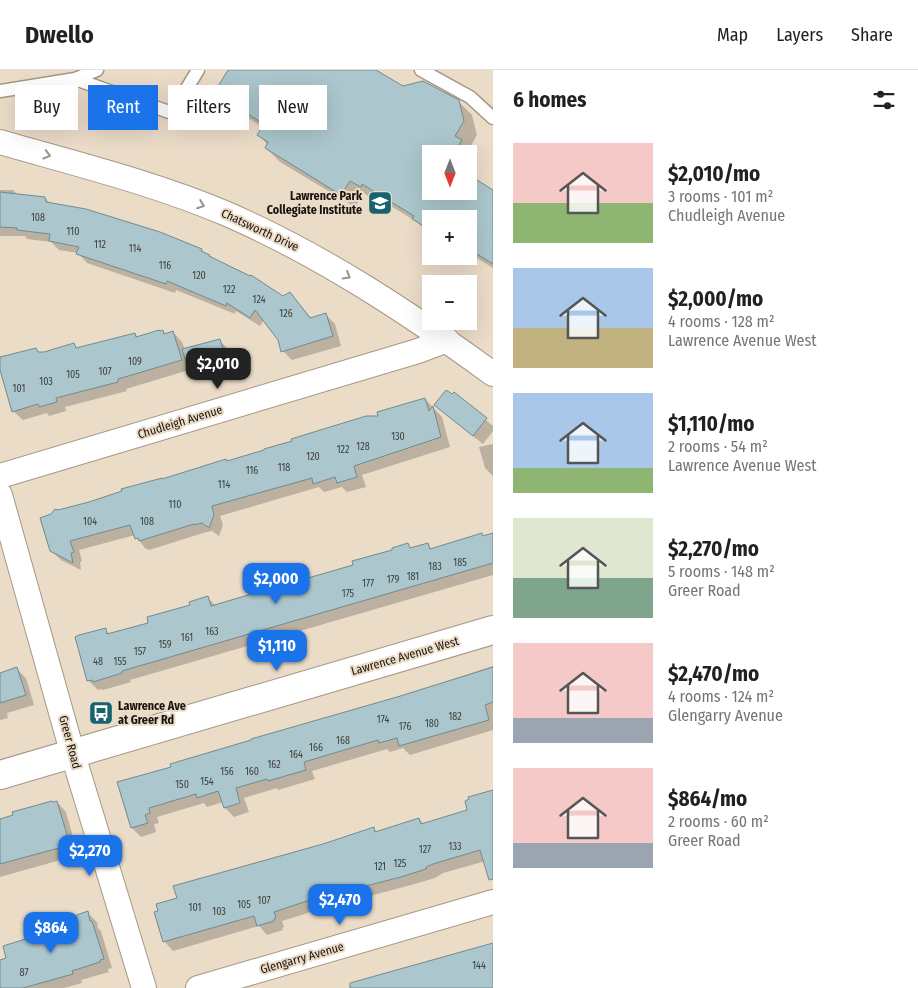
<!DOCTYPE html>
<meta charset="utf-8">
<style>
:root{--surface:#fff;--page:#f6f6f6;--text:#202124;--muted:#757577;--line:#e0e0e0;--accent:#1a73e8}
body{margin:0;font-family:"Fira Sans Condensed",sans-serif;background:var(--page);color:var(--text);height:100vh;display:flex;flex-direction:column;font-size:19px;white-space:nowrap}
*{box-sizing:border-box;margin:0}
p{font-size:16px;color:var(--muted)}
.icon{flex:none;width:28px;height:28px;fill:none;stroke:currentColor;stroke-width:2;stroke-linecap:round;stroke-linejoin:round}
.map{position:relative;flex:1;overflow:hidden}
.panel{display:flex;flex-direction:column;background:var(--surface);width:425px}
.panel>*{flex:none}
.top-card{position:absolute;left:15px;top:15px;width:402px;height:45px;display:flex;gap:10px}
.needle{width:32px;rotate:180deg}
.controls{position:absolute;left:422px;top:75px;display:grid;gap:10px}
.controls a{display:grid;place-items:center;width:55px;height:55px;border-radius:0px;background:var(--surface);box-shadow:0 5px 20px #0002;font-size:25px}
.price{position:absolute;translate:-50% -42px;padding:0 11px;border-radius:10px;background:var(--accent);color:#fff;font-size:16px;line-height:32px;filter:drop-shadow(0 1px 2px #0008)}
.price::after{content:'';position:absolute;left:50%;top:30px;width:15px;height:11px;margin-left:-8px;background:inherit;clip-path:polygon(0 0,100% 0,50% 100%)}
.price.on{background:#222;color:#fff}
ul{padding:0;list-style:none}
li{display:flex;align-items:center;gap:15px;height:125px;padding:0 20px}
li span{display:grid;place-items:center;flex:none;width:140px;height:100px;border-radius:0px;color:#555}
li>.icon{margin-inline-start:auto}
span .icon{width:60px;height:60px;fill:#fffc;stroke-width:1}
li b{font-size:21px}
h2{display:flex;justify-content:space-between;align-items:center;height:60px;padding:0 20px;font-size:21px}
.pill{padding:0 18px;border-radius:0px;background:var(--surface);box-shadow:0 5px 20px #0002;font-size:18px;line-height:45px}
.pill.on{background:var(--accent);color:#fff}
header{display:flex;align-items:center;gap:30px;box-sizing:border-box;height:70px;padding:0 25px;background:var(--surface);border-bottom:1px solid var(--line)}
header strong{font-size:24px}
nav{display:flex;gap:28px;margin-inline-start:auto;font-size:18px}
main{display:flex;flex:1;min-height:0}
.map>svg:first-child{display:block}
</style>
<header>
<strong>Dwello</strong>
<nav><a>Map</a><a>Layers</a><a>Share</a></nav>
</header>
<main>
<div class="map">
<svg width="493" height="918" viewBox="0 0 493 918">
<rect width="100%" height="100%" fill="#ebdcc8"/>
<path fill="#0003" d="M229,0H374L402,18L458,31L472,45L477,65L469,79L474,84L469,93V84H431V121H469V107L493,122V198L469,183V149H431V166L417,152L376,127L374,130L364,123L355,137L280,92L266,78L268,75L259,65L264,58L229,36L215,23Z
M0,120H13L18,125L45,128L51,134L202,180L207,185L283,227L290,223L312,249L326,245L335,254L341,276L292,290L283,281L279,270L264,250L260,256L236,241L235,244L176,220L175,223L87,193L78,183L59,180L51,172L27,169L25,166H0Z
M162,261L166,264L173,262L182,272L185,280L219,270L229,280L233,295L226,297L227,302L199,310L189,300L126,319L127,321L65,337L66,341L49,346L47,343L23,350L13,341L0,288L36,280L40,283L74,274L78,279L135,264L138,267Z
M454,324L493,356V361L483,374L445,344L435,335Z
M425,329L442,347L450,377L362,405L366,417L347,422L342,417L324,422L319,417L220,446L223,455L219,466L212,461L203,463L149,480L145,478L135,465L79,480L82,491L80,492L81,500L61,490L51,480L58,442L379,347Z
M493,374V406L485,398L479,377Z
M493,464V505L130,610L131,612L103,620L101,619L98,620L88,610L105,559L110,565L150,553L208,528L216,536L283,516L298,502L305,510L355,495L408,474L412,479L427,474L433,480L482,465L484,467Z
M493,596V660L410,685L403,678L390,682L387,679L312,701L315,709L278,720L277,718L244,728L249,742L234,747L225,738L223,732L207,737L204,733L157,747L159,753L154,754L156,762L141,767L132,758L119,713L397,628Z
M17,599L26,608L34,635L7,643L8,648L0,650V604Z
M493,725V789L443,803L435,808L411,815L317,840L282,851L284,857L282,858L283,860L267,865L259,856L173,881L164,871L179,829L237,801L374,759L377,762L419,749L424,754L469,741Z
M57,732L66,742L78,785L0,807V750Z
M87,842L97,852L98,858L101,861L112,898L108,899L109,902L81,910L82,913L64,918H0V891L8,889L49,863Z"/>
<path fill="#abc6cc" stroke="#708b90" d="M228,0H376L403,16L423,11L459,30L464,51L455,66L462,70L453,84H431V121H469V105L493,120V194L469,179V149H431V160L412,149L414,146L362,114L361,117L350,111L341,125L265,78L268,72L257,65L264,54L214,23Z
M0,122L45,127L46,132L86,139L160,162L202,179L201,181L210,185L209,186L250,206L251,205L283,226L290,222L310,248L326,243L333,266L281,282L278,270L255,240L250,248L227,233L226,236L167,211L166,214L76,184L79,177L49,171L50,164L17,160V158L0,157Z
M159,260L160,261L163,260L164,264L173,261L182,290L118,309V312L56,328L57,332L39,337L38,334L12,342L0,300V287L36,278L38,282H44L74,273L76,278L135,263L136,267Z
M220,269L225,286L217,288L218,293L189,302L182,279Z
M446,320L452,324L454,322L487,348L473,366L434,335Z
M425,328L429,341L433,336L441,367L354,396L357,407L337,413L335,407L313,414L312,408L212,436L214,445L209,458L202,453L194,455V454L139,471L138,468L135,469L130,455L70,471L74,482L71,483L73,493L50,481L40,448L51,444L55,439L58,440L89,432L122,421L121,419L162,408V409L226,389L227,391L264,380V379L292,371L291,369L366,346H378L377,342Z
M482,463L483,466L493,463V493L122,601V603L93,612L92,610L87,611L75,567L79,565L106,558L107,564L148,553L147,547L190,535L189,532L208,526L211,536L282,515L279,506L298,501L301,510L353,495L352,491L392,480V478L408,473L410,478L428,473L430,479Z
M17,597L26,625L0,633V603Z
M493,597V632L485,635L489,650L399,676L397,668L379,673L378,670L304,692L306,700L268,711L267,709L236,718L240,733L224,738L218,721L197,728L196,724L149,738L150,743L145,745L148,753L131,758L117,712L171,697L170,694L251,670V669L397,627Z
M493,720V809L489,810L480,780L433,794L426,797V799L401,807L307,831L274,842L276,848L274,849V851L257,856L254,846L163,872L154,842L158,841L156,834L177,828L173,816L323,774L374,757L375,762L419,748L421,754L467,740L465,731L469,729L468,727Z
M52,731L53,732L57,731L70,775L0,794V749L13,745L12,742Z
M88,841L90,851H92L104,889L100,890V892L72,901L73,904L23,918H0V890L6,888L3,876L48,862L46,856Z
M493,873V918H350V913Z"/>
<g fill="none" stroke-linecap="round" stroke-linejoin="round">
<defs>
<path id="service" d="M97,0L75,9L172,43L198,0
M421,0L470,27L493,48
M0,21L75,9"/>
<path id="minor" d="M0,72C76,94 154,113 227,144C323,186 409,243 493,304
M0,406L418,281L447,270
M0,425L73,685L144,918
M198,918L493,832"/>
<path id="secondary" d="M0,705L493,560"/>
</defs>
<use href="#service" stroke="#a59784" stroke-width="15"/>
<use href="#minor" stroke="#a59784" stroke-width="26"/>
<use href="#secondary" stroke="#a59784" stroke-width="30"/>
<use href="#service" stroke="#fff" stroke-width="12"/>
<use href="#minor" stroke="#fff" stroke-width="24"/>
<use href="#secondary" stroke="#fff" stroke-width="28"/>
</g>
<defs><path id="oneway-chevron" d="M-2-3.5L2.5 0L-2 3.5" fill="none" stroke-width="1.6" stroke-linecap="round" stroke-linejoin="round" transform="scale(1.25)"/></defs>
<g stroke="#979592">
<use href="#oneway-chevron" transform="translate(47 85) rotate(16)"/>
<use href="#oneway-chevron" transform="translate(201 135) rotate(21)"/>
<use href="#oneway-chevron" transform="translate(347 206) rotate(31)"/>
</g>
<defs>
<symbol id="school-square" viewBox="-11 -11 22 22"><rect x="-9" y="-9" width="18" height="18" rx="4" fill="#17626f" stroke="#ebdcc8"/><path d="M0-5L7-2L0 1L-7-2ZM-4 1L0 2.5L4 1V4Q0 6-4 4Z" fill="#fff"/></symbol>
<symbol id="bus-square" viewBox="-11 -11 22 22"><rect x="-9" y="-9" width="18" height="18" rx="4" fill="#17626f" stroke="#ebdcc8"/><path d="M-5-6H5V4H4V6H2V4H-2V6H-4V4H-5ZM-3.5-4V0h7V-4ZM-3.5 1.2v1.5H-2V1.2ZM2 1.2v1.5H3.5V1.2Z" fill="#fff"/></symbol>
</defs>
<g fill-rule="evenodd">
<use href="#school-square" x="366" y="119" width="28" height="28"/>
<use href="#bus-square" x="87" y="629" width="28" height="28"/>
</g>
<g text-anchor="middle" stroke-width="4" stroke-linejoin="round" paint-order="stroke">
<g font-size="10" fill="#3d403c">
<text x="38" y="151">108</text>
<text x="73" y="165">110</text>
<text x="100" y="178">112</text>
<text x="135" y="182">114</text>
<text x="165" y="199">116</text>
<text x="199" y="209">120</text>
<text x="229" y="223">122</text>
<text x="259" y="233">124</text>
<text x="286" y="247">126</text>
<text x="135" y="295">109</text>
<text x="105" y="305">107</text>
<text x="73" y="308">105</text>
<text x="46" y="315">103</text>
<text x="19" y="322">101</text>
<text x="398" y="370">130</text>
<text x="363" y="380">128</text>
<text x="343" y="383">122</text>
<text x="313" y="390">120</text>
<text x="284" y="401">118</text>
<text x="252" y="404">116</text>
<text x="224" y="418">114</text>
<text x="175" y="438">110</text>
<text x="90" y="455">104</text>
<text x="147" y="455">108</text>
<text x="460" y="496">185</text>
<text x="435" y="500">183</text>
<text x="413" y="510">181</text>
<text x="393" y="513">179</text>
<text x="368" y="517">177</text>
<text x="348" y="527">175</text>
<text x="212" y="565">163</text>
<text x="187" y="571">161</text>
<text x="165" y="578">159</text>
<text x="140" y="585">157</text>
<text x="98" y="595">48</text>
<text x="120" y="595">155</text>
<text x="455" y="650">182</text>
<text x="383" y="653">174</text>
<text x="432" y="657">180</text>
<text x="405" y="660">176</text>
<text x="343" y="674">168</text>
<text x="316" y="681">166</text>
<text x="296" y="688">164</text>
<text x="274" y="698">162</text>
<text x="227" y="705">156</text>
<text x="252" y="705">160</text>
<text x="207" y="715">154</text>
<text x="182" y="718">150</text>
<text x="455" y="780">133</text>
<text x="425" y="783">127</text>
<text x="400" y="797">125</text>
<text x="380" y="800">121</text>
<text x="264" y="834">107</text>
<text x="244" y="838">105</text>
<text x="195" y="841">101</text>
<text x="219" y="845">103</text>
<text x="479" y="899">144</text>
<text x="24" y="906">87</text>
</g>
<g font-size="12" font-weight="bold" fill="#18130c" stroke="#ebdcc8" text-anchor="end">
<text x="362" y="130">Lawrence Park<tspan x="362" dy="14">Collegiate Institute</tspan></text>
<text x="118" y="640" text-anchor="start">Lawrence Ave<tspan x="118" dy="14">at Greer Rd</tspan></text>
</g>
<g font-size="12" fill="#18130c" stroke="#ebdcc8">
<text transform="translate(260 160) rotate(25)" y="4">Chatsworth Drive</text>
<text transform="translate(180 352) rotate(-17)" y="4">Chudleigh Avenue</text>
<text transform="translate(405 586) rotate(-16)" y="4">Lawrence Avenue West</text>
<text transform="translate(70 672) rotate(75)" y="4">Greer Road</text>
<text transform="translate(302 888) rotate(-16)" y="4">Glengarry Avenue</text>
</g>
</g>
</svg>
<div class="controls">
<a><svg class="needle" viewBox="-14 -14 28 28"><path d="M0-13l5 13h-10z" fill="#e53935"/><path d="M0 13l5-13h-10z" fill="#757577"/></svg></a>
<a>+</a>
<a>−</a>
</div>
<b class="price on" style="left:218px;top:320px">$2,010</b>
<b class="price" style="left:276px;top:535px">$2,000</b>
<b class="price" style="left:277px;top:602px">$1,110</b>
<b class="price" style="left:90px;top:807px">$2,270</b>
<b class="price" style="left:340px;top:856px">$2,470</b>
<b class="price" style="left:51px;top:884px">$864</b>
<div class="top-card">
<a class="pill">Buy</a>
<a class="pill on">Rent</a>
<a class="pill">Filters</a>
<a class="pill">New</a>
</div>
</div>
<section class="panel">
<h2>6 homes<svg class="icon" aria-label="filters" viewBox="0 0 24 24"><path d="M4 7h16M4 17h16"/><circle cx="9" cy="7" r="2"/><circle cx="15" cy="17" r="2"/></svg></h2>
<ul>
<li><span style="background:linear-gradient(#f6c9c9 60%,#8fb573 0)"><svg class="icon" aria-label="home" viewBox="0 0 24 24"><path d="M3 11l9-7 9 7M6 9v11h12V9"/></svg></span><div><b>$2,010/mo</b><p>3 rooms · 101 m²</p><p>Chudleigh Avenue</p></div></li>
<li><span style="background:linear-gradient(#a9c7e8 60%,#c2b280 0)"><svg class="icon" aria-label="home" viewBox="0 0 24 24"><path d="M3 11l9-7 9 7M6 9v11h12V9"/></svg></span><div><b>$2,000/mo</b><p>4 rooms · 128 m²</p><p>Lawrence Avenue West</p></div></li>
<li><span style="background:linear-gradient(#a9c7e8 75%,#8fb573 0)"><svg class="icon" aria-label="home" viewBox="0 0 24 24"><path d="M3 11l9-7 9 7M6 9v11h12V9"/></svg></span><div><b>$1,110/mo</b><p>2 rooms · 54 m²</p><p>Lawrence Avenue West</p></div></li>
<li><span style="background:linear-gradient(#dfe7d0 60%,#7fa58c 0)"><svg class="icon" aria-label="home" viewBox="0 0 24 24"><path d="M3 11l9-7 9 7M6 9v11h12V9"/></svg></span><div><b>$2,270/mo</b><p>5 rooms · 148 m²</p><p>Greer Road</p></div></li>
<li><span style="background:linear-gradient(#f6c9c9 75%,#9aa5b1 0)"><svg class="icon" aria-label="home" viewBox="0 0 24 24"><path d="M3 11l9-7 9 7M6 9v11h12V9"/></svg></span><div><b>$2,470/mo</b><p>4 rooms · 124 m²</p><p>Glengarry Avenue</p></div></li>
<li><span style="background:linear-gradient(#f6c9c9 75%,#9aa5b1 0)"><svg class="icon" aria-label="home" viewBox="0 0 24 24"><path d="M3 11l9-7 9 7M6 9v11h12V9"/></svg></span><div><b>$864/mo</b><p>2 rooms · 60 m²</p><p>Greer Road</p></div></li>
</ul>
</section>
</main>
